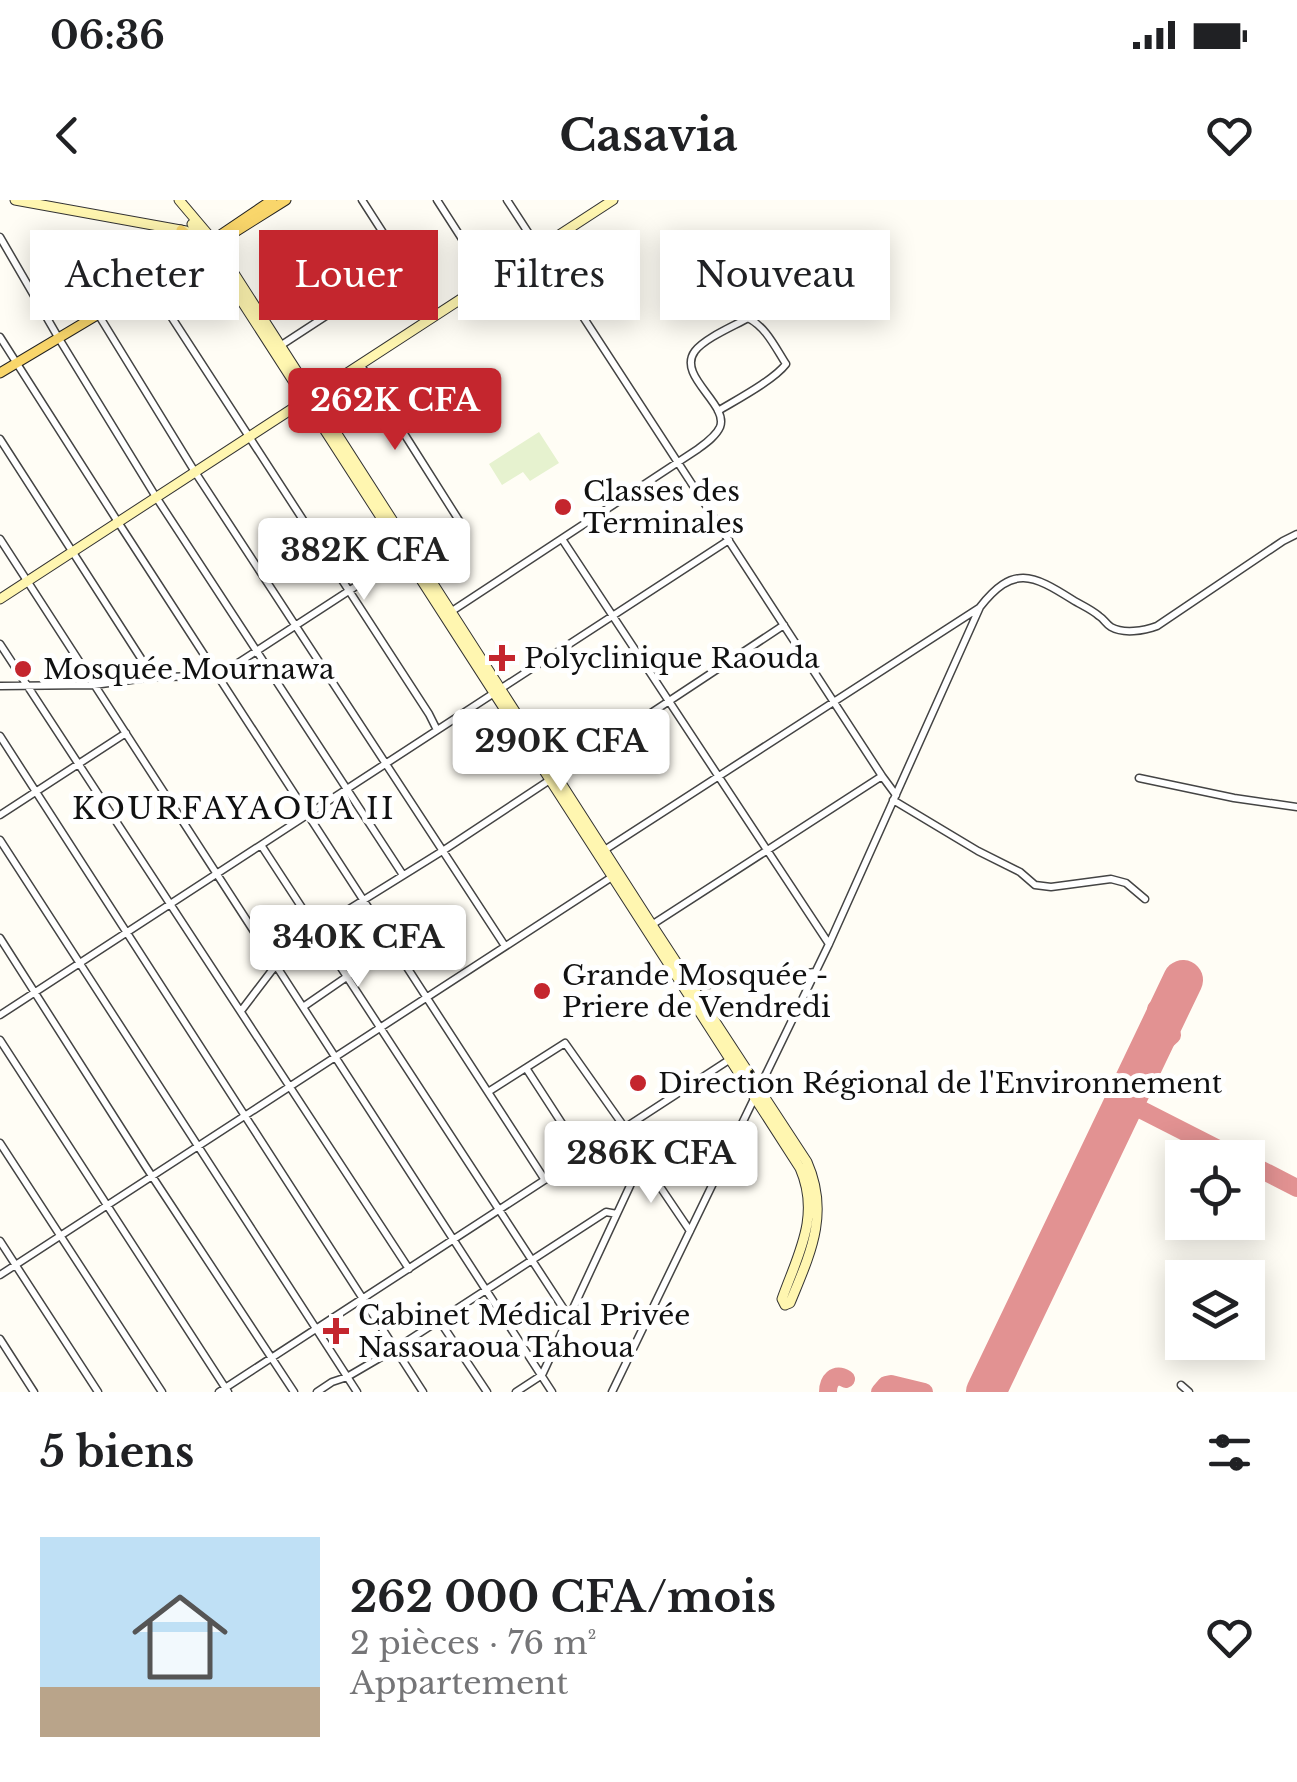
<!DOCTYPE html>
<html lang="fr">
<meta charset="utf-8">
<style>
:root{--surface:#fff;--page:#f2f2f2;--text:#202124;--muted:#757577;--line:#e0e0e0;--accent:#c4262e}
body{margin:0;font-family:"Libre Baskerville",serif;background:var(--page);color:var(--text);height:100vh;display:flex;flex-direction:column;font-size:38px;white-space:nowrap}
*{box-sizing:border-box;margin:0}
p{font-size:32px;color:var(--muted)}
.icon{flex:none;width:55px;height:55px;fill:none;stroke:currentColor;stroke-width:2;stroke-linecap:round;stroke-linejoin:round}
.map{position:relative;height:1192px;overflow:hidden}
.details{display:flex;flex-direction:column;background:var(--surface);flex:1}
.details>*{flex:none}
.banner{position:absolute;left:30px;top:30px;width:1238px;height:90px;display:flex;gap:20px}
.controls{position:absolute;left:1165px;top:940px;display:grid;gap:20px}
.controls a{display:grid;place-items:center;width:100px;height:100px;border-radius:0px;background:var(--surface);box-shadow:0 5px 25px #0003;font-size:50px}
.price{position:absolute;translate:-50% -85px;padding:0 22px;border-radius:10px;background:#fff;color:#222;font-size:32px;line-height:65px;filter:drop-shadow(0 2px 5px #0008)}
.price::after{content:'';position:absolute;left:50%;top:60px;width:30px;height:22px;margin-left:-15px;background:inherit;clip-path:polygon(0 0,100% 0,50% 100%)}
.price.active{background:var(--accent);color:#fff}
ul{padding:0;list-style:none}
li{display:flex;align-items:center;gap:30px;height:250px;padding:0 40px}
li+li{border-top:2px solid var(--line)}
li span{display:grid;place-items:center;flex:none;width:280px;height:200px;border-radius:0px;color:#555}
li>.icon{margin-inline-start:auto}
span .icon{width:120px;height:120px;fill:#fffc;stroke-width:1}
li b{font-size:42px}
h2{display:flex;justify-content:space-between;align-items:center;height:120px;padding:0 40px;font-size:42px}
.pill{padding:0 35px;border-radius:0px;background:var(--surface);box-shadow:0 5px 25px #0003;font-size:35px;line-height:90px}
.pill.active{background:var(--accent);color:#fff}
.status{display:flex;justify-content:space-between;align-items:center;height:70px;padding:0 50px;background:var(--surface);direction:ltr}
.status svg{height:28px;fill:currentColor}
header{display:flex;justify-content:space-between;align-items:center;height:130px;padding:0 40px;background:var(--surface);font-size:45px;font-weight:700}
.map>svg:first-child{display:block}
</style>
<div class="status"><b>06:36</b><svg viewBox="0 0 49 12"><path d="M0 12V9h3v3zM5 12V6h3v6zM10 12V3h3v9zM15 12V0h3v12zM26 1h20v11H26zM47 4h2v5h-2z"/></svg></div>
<header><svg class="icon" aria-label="back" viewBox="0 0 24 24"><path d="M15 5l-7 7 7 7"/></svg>Casavia<svg class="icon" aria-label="heart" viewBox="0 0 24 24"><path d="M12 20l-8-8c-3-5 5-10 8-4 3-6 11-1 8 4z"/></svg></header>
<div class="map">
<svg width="1297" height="1192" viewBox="0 0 1297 1192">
<rect width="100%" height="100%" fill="#fffdf5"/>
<path fill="#e6f2cf" d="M539,232L559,263L530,281L523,272L502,285L489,264Z"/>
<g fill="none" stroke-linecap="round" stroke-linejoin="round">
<path stroke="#e29292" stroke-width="18" d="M1155,838L1156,809
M1144,865L1150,855L1172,835
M1126,902L1236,958
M1248,963L1297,988
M828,1192C828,1181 835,1172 846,1179
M880,1192L886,1185L891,1184L924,1192
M984,1192L990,1182"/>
<path stroke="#e29292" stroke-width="40" d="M986,1192L1183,780"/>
<defs>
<path id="street" d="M362,0L436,115
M437,0L489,81
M507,0L882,576
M0,37L58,137L156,297L403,675
M150,84L429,514L437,530
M98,114L195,272L505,746
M0,137L118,322L545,980
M280,146L404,65
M360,164L460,322
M0,239L153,477
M0,339L552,1192
M562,339L829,744
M449,413L698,249C706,243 716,236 720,227C729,204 676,176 695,151C705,138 734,126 748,118C766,127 775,147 786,164C774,180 736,200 718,211
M0,444L409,1069
M0,486L94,485L153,477L218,476L407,353
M0,536L423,1192
M1139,578L1234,598L1297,607
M893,600L978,651L1020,672L1035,685L1051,687L1111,679L1126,683L1145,699
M0,615L126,533
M0,640L357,1192
M261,645L569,1117
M603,651L979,408
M650,726L882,576L896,595
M317,729L444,650L784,425
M0,738L146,967L294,1192
M690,787L815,772
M303,807L393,745
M241,811L276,765
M0,815L729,340
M0,840L228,1192
M526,868L583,956
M488,892L565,843L625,928L642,960L690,1031
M0,943L162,1192
M0,1041L98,1192
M0,1075L615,675
M439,1120L487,1192
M0,1139L34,1192
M1181,1185L1189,1192
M219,1192L732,858
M317,1192L332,1182L347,1177L395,1149L606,1012L617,1014
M516,1192L542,1175L642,960
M612,1192L829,744L980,407C1013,365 1032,374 1073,400C1081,405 1091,409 1099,416C1104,419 1106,424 1111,427C1123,434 1144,431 1157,426L1283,341L1297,334"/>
<path id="secondary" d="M15,0L186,31
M179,0L212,39L652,725L807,962C830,1014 810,1054 790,1103L785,1105
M192,24L800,968C821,1016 798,1054 782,1099L785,1105
M0,399L613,0"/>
<path id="primary" d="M181,30C191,37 195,43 192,55
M204,46L272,0
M0,173L216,44L286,0"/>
</defs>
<use href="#street" stroke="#444" stroke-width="9"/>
<use href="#secondary" stroke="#333" stroke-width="11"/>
<use href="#primary" stroke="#222" stroke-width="11"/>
<use href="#street" stroke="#fff" stroke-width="6"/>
<use href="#secondary" stroke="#fff6b0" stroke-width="9"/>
<use href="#primary" stroke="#f9d66b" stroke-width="9"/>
</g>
<g fill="#c4262e" stroke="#fff" stroke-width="4">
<circle cx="563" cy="307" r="10"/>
<path d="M497 443h10v10h10v10h-10v10h-10v-10h-10v-10h10z"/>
<circle cx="23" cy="469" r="10"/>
<circle cx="542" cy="791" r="10"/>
<circle cx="638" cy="883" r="10"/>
<path d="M331 1116h10v10h10v10h-10v10h-10v-10h-10v-10h10z"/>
</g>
<g text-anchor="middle" stroke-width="10" stroke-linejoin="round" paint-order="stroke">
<g font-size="28" fill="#111" stroke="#fff" text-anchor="start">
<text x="583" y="301">Classes des<tspan x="583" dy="32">Terminales</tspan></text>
<text x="524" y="468">Polyclinique Raouda</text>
<text x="43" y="479">Mosquée Mournawa</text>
<text x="562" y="785">Grande Mosquée -<tspan x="562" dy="32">Priere de Vendredi</tspan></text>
<text x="658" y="893">Direction Régional de l'Environnement</text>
<text x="358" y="1125">Cabinet Médical Privée<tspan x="358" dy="32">Nassaraoua Tahoua</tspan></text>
</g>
<g font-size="30" letter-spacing="2.5" fill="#111" stroke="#fff">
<text x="234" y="619">KOURFAYAOUA II</text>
</g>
</g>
</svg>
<div class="controls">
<a><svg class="icon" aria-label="locate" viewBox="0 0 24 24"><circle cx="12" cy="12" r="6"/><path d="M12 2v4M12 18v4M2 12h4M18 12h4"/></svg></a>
<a><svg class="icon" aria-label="layers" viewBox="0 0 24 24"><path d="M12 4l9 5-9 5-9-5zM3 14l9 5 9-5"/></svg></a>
</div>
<b class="price active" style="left:395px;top:253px">262K CFA</b>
<b class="price" style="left:364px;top:403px">382K CFA</b>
<b class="price" style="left:561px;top:594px">290K CFA</b>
<b class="price" style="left:358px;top:790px">340K CFA</b>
<b class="price" style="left:651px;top:1006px">286K CFA</b>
<div class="banner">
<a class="pill">Acheter</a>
<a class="pill active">Louer</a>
<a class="pill">Filtres</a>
<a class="pill">Nouveau</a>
</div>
</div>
<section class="details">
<h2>5 biens<svg class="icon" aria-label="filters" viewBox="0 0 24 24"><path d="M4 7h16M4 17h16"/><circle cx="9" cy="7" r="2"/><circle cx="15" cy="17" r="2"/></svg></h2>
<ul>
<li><span style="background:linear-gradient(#bfe0f5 75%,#b9a48a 0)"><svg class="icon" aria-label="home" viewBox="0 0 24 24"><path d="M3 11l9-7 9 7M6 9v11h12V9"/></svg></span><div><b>262 000 CFA/mois</b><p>2 pièces · 76 m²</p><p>Appartement</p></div><svg class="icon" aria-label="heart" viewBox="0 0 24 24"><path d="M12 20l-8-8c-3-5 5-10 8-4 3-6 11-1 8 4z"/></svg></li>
</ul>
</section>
